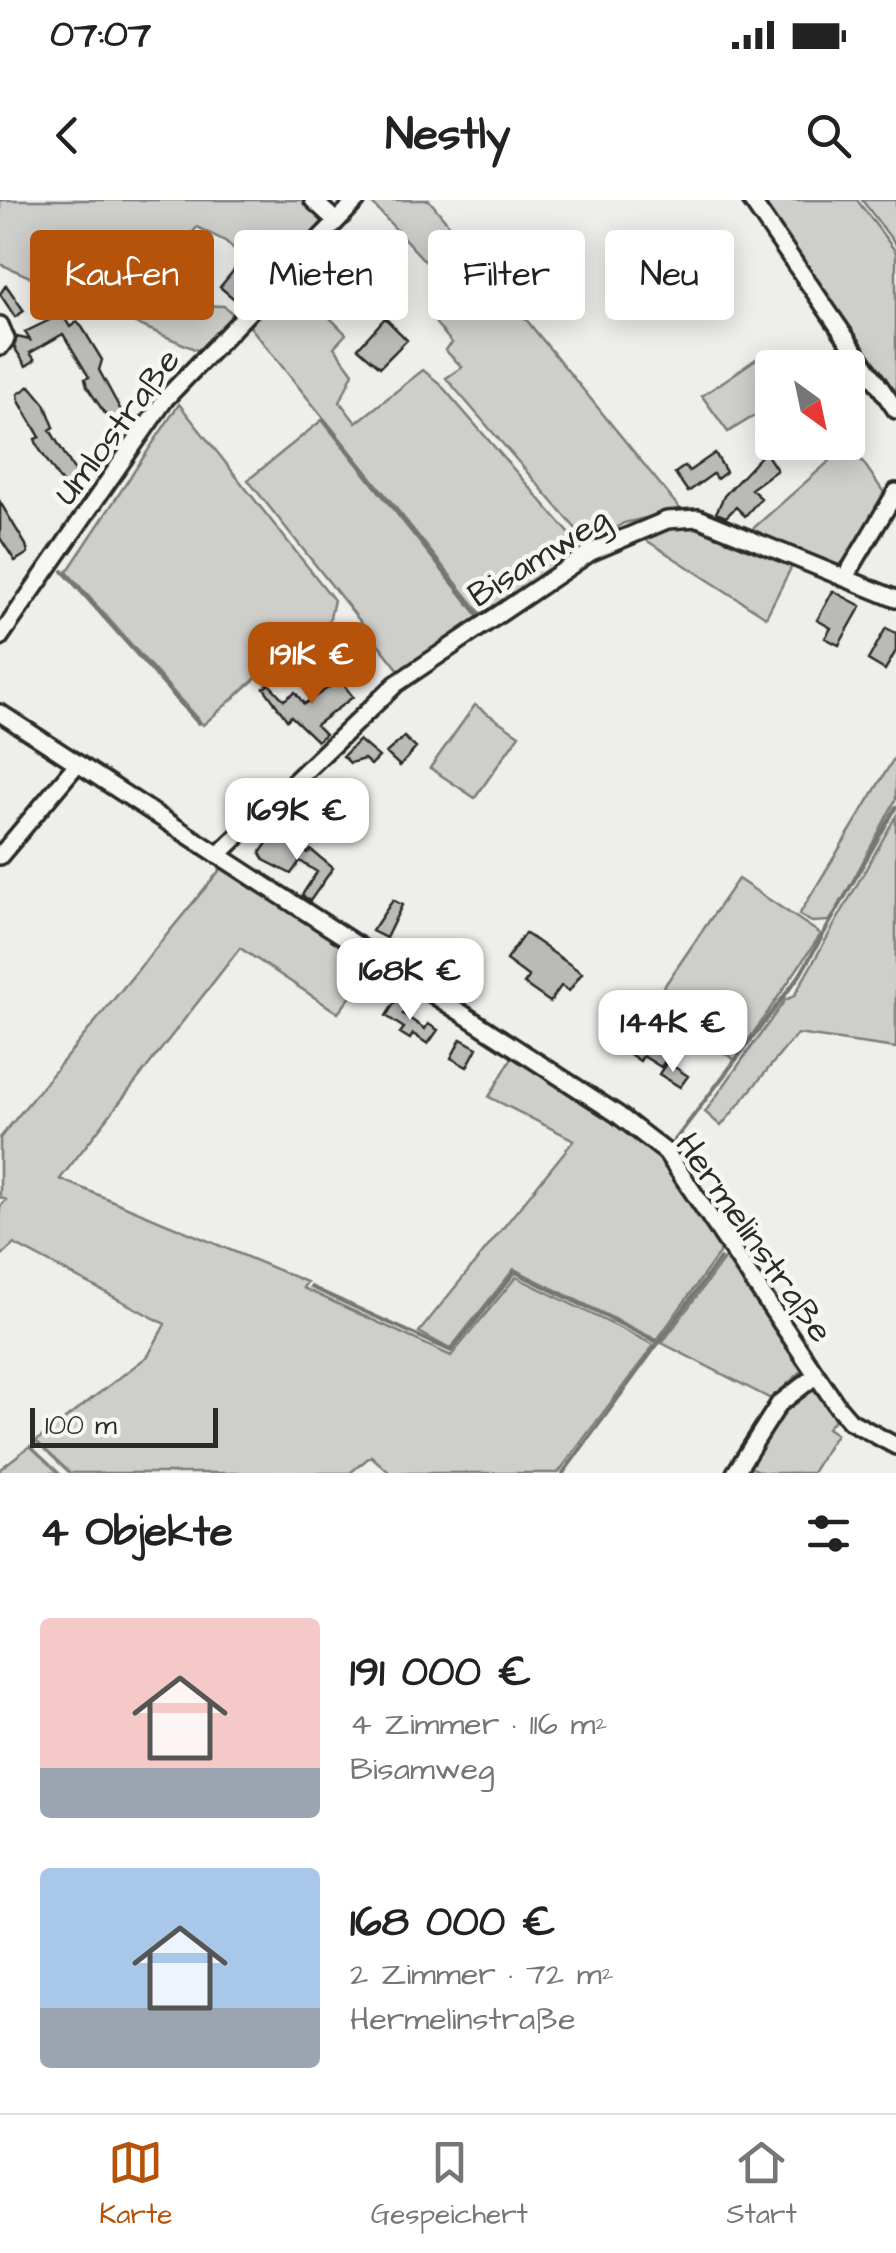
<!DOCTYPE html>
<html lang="de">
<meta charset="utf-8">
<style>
:root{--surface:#fff;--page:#f6f6f6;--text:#222;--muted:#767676;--line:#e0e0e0;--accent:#b45309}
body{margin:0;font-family:"Architects Daughter",sans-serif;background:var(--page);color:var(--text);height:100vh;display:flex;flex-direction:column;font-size:38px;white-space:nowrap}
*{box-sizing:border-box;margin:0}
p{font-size:32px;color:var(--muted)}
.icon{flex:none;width:55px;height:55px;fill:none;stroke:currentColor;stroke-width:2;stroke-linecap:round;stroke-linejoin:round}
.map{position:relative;height:1273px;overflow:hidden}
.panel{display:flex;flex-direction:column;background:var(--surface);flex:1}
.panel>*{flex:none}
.top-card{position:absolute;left:30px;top:30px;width:838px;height:90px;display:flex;gap:20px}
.needle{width:65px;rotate:147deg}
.fabs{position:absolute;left:755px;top:150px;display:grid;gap:20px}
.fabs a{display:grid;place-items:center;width:110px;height:110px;border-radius:10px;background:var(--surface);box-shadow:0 5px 25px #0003;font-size:50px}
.scale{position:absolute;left:30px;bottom:25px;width:188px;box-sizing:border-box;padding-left:10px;border:5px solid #2b2b2b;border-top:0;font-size:28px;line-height:35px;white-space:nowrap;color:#2b2b2b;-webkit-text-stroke:8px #f6f6f2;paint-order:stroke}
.price{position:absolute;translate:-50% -85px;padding:0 22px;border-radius:20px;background:#fff;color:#222;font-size:32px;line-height:65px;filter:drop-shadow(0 2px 5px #0008)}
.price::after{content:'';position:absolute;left:50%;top:60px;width:30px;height:22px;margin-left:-15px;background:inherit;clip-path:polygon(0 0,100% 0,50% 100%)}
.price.selected{background:var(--accent);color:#fff}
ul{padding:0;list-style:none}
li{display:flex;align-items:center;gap:30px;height:250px;padding:0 40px}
li span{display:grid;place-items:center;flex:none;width:280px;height:200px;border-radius:10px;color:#555}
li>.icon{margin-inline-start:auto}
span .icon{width:120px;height:120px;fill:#fffc;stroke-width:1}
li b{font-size:42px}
h2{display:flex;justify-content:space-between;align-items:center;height:120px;padding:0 40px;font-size:42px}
.chip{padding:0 35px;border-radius:10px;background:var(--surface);box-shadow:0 5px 25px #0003;font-size:35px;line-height:90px}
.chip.selected{background:var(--accent);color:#fff}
.status{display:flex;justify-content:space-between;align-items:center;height:70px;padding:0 50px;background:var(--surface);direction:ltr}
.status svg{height:28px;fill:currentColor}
header{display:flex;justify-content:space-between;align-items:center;height:130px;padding:0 40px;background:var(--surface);font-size:45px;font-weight:700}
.tab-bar{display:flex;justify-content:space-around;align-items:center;height:140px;border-top:2px solid var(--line);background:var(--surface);font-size:28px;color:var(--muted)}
.tab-bar a{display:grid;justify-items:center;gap:5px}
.tab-bar .selected{color:var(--accent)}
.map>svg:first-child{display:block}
</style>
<div class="status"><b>07:07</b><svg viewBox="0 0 49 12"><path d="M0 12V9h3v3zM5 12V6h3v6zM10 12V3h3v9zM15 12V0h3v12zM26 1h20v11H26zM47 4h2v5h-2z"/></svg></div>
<header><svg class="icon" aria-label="back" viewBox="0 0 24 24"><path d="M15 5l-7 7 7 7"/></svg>Nestly<svg class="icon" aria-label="search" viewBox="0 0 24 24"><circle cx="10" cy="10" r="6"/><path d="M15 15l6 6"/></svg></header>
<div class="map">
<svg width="896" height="1273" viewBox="0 0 896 1273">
<rect width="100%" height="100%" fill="#eeeeea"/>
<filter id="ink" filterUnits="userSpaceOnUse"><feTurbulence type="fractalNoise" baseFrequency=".01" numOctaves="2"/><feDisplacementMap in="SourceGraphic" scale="20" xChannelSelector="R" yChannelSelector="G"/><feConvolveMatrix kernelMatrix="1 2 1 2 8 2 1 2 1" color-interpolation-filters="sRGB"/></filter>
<g filter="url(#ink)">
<path fill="#cececa" stroke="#7c7c7a" stroke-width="2.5" d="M0,0H305L328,20L271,81L225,41L197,27L137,103L224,106L234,115L199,151L0,64Z
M369,0H429L681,310L624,323L589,344L446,178L462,167L445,150L452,143L429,115L454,93Z
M757,0H857L896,52V197Z
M862,0H896V45Z
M291,78L346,134L334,147L353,173L340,202L356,223L423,170L439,183L582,348L482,415L248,124Z
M765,153L778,167L772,168V205L728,232L702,196Z
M179,204L334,400L327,430L285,463L271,465L203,525L67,372Z
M322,220L479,417L399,470L248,280Z
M850,243L887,297L852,357L837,365L749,332Z
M697,323L795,360L766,417L638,335L671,325Z
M475,505L519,535L475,598L430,568Z
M896,555V599L836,713L829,721L812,722L799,715Z
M896,616V848L797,834L721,926L705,912L785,800L794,796Z
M224,665L376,764L338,813L240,748L60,979L307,1082L303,1088L451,1156L516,1077L654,1145L558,1273H390L371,1256L350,1273H70L36,1241L148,1156L165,1124L14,1044L0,1057V1007L6,1000L0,997V938Z
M738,679L821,734L735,860L652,804Z
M514,854L658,952L723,1048L657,1140L514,1069L450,1149L419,1132L574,940L489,897Z
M727,1055L803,1170L771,1199L662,1143Z
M814,1190L836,1218L827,1228L836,1234L812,1273H764L749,1267L786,1209Z
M30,1246L59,1273H0V1269Z"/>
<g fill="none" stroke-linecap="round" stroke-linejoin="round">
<path stroke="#757573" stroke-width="4" d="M325,221L481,418
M63,371L198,523
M672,944L800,775L896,607
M311,1087L451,1151L515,1072L659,1143
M563,1273L720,1059"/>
</g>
<path fill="#babab7" stroke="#2b2b2b" stroke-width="2.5" d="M239,64L251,74L233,98L220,87Z
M6,85L24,111L15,117L0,94Z
M62,114L70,127L77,122L82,127L102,160L99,170L124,216L112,224L87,187L85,179L89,177L63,134L30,153L35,160L26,166L14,147L17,137L30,140L25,132Z
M385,118L407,140L380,167L358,148Z
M30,186L45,204L54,227L50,230L76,273L78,280L65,288L38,247L35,239L40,237L19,201L18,194Z
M765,252L777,270L751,289L761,298L745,316L736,307L726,317L716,313L724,296Z
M715,253L726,272L717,279L713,274L688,292L675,273L685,266L689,271Z
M0,302L26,345L28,353L15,361L0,338Z
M833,391L861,406L839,445L825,438L831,428L817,420Z
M886,428L896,433V451L885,470L868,460Z
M340,480L353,497L316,525L325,534L317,541L291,516L287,520L264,488L269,484L284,500L295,492L304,504Z
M404,537L416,548L400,566L386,553Z
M359,540L379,557L371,565L364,559L350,563L343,556Z
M280,638L308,653L311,650L333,668L310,701L302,695L317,672L300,661L291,674L264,660L260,653L270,639L277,643Z
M393,700L402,705L386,738L372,731Z
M525,733L582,773L569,791L561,786L550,802L524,784L529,777L506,760Z
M398,797L410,804L403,814L425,829L428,824L438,830L428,844L413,834L410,839L400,833L404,828L386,816Z
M645,838L662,848L668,839L676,844L661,867L643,856L640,861L631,855Z
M461,839L477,848L467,867L451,858Z
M667,862L688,876L680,887L659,874Z"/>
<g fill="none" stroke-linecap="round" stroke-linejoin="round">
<defs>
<path id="minor" d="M313,0L336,21
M751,0L896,210
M0,125L6,139L0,147
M846,376L896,292
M0,437L166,198L357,0
M0,513L617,914L666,952L838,1207L850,1221L896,1246
M218,655L396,484L591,352L667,320L698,318L896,399
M0,656L77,564
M735,1273L779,1204L815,1176"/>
</defs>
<use href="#minor" stroke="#2b2b2b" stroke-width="22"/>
<use href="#minor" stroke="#f6f6f2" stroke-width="15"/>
</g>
</g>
<g text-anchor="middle" stroke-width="9" stroke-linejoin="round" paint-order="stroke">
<g font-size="35" fill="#2b2b2b" stroke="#f6f6f2">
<text transform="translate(116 226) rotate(-53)" y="12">Umlostraße</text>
<text transform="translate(538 356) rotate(-32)" y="12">Bisamweg</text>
<text transform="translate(755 1037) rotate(55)" y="12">Hermelinstraße</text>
</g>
</g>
</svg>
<div class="fabs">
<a><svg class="needle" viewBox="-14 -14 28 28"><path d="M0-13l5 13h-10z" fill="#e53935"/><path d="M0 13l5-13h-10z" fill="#767676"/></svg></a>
</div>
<div class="scale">100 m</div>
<b class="price selected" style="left:312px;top:507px">191K €</b>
<b class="price" style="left:297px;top:663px">169K €</b>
<b class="price" style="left:410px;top:823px">168K €</b>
<b class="price" style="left:673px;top:875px">144K €</b>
<div class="top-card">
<a class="chip selected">Kaufen</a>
<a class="chip">Mieten</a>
<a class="chip">Filter</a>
<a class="chip">Neu</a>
</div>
</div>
<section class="panel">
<h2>4 Objekte<svg class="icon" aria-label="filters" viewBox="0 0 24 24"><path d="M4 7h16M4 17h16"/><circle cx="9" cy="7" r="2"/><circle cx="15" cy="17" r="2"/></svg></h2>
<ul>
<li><span style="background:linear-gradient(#f6c9c9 75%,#9aa5b1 0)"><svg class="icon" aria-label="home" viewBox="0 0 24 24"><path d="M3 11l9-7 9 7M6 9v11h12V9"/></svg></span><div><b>191 000 €</b><p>4 Zimmer · 116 m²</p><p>Bisamweg</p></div></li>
<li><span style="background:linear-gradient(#a9c7e8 70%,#9aa5b1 0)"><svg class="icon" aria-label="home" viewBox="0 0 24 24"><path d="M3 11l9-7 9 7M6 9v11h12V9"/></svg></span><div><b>168 000 €</b><p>2 Zimmer · 72 m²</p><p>Hermelinstraße</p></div></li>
</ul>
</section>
<nav class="tab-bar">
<a class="selected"><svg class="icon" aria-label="map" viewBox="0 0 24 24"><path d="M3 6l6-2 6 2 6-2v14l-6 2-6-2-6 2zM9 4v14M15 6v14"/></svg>Karte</a>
<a><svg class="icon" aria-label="saved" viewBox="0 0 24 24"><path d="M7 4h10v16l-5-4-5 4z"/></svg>Gespeichert</a>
<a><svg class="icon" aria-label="home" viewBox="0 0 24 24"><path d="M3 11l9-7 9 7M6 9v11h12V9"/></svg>Start</a>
</nav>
